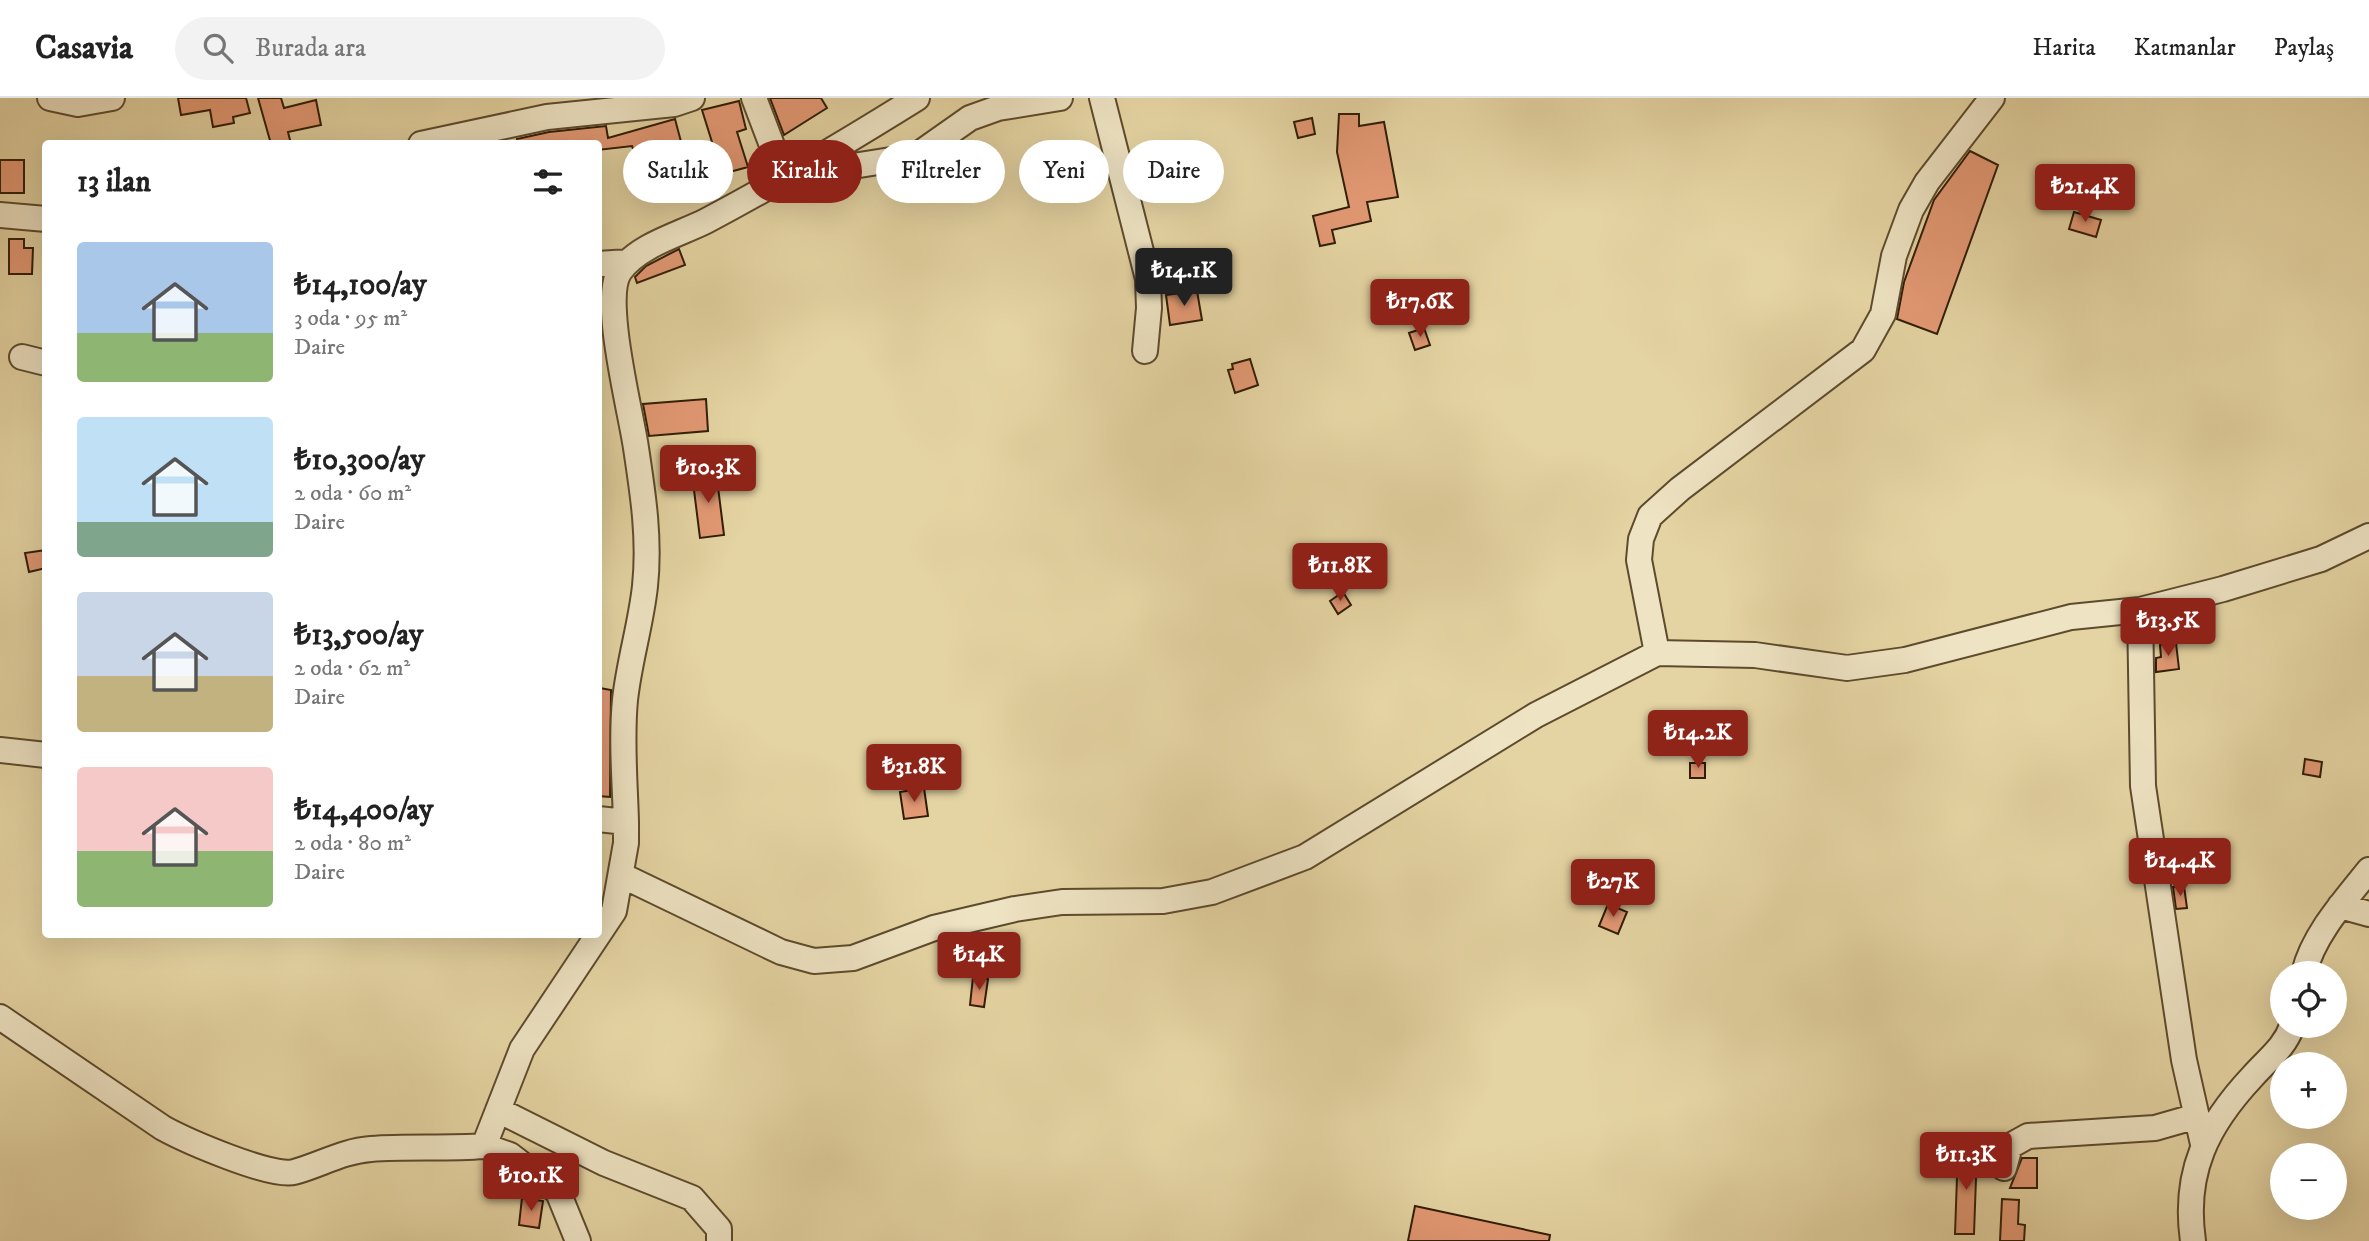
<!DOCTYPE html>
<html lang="tr">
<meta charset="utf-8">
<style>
:root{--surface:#fff;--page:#f2f2f2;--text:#222;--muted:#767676;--line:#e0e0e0;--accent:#8f2418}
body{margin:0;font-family:"IM FELL DW Pica",serif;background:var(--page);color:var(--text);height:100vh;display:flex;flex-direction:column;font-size:26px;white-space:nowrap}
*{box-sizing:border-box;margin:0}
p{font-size:23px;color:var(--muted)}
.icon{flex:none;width:38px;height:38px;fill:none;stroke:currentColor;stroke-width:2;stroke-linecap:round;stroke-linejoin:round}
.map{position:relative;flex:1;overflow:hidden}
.sheet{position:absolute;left:42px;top:42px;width:560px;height:798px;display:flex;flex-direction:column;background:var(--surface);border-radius:7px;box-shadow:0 7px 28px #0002}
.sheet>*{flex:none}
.top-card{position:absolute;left:623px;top:42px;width:665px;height:63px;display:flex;gap:14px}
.buttons{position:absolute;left:2270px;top:863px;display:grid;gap:14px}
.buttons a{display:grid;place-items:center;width:77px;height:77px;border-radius:50%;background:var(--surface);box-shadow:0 7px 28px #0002;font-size:35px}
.price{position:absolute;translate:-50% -60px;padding:0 16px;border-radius:7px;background:var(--accent);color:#fff;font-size:23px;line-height:46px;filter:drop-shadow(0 2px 4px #0008)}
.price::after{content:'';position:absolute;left:50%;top:42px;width:21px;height:16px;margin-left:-10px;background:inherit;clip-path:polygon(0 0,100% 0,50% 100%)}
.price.active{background:#222;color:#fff}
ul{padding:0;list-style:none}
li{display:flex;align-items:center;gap:21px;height:175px;padding:0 35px}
li span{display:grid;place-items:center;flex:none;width:196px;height:140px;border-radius:7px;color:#555}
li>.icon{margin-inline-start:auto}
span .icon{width:84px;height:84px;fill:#fffc;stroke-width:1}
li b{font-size:30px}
h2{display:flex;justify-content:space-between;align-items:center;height:84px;padding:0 35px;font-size:30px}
.chip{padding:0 24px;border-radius:32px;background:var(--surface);box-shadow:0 7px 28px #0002;font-size:24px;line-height:63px}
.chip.active{background:var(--accent);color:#fff}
header{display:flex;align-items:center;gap:42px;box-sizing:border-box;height:98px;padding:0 35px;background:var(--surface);border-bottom:2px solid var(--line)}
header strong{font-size:33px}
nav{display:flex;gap:38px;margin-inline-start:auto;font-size:24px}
.search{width:490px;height:63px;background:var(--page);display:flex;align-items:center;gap:18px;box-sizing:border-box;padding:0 24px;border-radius:38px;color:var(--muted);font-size:26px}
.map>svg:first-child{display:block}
</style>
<header>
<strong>Casavia</strong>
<div class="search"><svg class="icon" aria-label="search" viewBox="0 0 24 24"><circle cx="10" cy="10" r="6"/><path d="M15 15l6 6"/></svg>Burada ara</div>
<nav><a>Harita</a><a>Katmanlar</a><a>Paylaş</a></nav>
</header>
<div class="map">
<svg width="2369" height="1143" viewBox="0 0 2369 1143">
<rect width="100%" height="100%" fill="#e5d4a3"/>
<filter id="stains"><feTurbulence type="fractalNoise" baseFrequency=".00286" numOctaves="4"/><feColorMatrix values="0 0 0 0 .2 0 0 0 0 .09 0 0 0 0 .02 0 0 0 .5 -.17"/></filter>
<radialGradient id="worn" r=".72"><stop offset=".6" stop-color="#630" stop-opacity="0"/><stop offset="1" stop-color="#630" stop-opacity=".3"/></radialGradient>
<path fill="#e39974" stroke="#301d06" stroke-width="2" d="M178,0H246L250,15L233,19L234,25L213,29L210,12L181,17Z
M258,0H281L284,10L316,2L321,27L288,34L291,46H271Z
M770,0H821L827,10L784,37Z
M739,3L746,31L737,34L748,69L722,76L702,12Z
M1339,16H1359V28L1384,24L1398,99L1367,104L1371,123L1332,132L1335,145L1320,148L1313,118L1349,109L1337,54Z
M1312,20L1315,36L1298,40L1294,24Z
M675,21L684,55L639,69L632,48L598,52V46H518L517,41L549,34L606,28L608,40Z
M1970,53L1998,67L1937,236L1897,221L1904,184L1934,102Z
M0,62H24V95H0Z
M2074,114L2101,122L2096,139L2069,131Z
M9,141H24V150H33L32,176H9Z
M679,151L685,167L637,185L635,179L646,168Z
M1197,193L1202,222L1170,227L1166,197Z
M1424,230L1430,247L1415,252L1409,235Z
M1250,261L1258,287L1235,295L1228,272L1233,271L1232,266Z
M706,301L708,333L649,338L643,306Z
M716,373L724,437L700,440L692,376Z
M46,452V470L29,474L25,455Z
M1343,494L1351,507L1338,516L1330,503Z
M2176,545L2179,571L2156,574V560L2161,559L2160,547Z
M600,590L611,592L610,699L598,698Z
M2305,661L2322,664L2320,679L2303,676Z
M1690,665H1705V680H1690Z
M924,690L928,718L904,721L900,694Z
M2184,788L2187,810L2176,811L2173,789Z
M1608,806L1627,814L1618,836L1599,828Z
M973,879L988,881L984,909L970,907Z
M1958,1051L1977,1052L1974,1136H1955Z
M2022,1060H2037V1090H2010Z
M522,1100L543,1103L539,1130L519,1127Z
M2002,1101L2019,1102L2018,1126L2025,1127L2024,1143H2000Z
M1415,1108L1550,1137L1549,1143H1408Z"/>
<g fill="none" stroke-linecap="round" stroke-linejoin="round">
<defs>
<path id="minor" d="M50,0L78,6L112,0
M754,0L784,79L916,58L970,20L998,10L1060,0
M1102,0L1148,181L1149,210L1145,253
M421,46L547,19L674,6L692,0
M0,117L46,121
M598,166L628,164
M22,259L46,265
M2140,512L2143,688L2184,962L2203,1046
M1657,555L1639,462L1641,441L1650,418L1680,391L1863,252L1883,216L1894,158L1911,112L1927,84L1992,0
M0,652L46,657
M626,724C625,684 621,643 625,602C629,564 641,526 645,488C650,441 643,396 636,350C631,314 601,200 620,173C639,147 678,137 706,123C778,85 848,43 917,0
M621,777L781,854L814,863L853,860L934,830L1015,811L1062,804L1163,803L1212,794L1305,759L1536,617L1657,555L1755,557L1847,570L1905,562L2071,519L2140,512L2223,491L2321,461L2369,438
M2340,808L2369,816
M2304,875C2313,837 2345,802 2369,772
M0,919L163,1030C185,1042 271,1080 294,1074C320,1067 343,1053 371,1051C408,1048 446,1051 484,1048L522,951L614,813L626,745V724L598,721
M498,1012L604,1065L692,1100L719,1131V1143
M484,1048L510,1057L558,1094L578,1143
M2004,1070L2010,1048L2028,1038L2155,1030L2197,1018
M2193,1143C2183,1074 2207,1027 2253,978C2268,961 2285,949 2292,928"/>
</defs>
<use href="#minor" stroke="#5d4b2d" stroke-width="28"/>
<use href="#minor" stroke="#eee3c3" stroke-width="24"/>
</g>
<rect width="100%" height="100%" filter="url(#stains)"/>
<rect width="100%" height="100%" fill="url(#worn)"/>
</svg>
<div class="buttons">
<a><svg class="icon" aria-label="locate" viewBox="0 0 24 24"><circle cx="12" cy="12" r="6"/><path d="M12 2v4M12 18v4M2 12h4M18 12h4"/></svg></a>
<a>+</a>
<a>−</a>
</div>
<b class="price" style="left:2085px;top:126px">₺21.4K</b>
<b class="price active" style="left:1184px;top:210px">₺14.1K</b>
<b class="price" style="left:1420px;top:241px">₺17.6K</b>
<b class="price" style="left:708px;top:407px">₺10.3K</b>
<b class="price" style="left:1340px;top:505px">₺11.8K</b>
<b class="price" style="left:2168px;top:560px">₺13.5K</b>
<b class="price" style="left:1698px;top:672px">₺14.2K</b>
<b class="price" style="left:914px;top:706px">₺31.8K</b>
<b class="price" style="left:2180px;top:800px">₺14.4K</b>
<b class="price" style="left:1613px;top:821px">₺27K</b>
<b class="price" style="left:979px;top:894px">₺14K</b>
<b class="price" style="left:1966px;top:1094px">₺11.3K</b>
<b class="price" style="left:531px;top:1115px">₺10.1K</b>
<div class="top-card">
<a class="chip">Satılık</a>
<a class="chip active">Kiralık</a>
<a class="chip">Filtreler</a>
<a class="chip">Yeni</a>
<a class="chip">Daire</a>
</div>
<section class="sheet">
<h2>13 ilan<svg class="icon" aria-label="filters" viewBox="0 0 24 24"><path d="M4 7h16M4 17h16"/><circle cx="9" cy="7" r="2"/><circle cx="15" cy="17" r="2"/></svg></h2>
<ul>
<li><span style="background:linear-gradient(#a9c7e8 65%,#8fb573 0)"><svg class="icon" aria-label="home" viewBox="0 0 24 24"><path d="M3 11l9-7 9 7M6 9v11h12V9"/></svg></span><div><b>₺14,100/ay</b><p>3 oda · 95 m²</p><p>Daire</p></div></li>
<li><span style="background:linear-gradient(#bfe0f5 75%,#7fa58c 0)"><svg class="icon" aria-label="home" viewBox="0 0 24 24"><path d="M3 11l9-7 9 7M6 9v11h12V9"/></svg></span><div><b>₺10,300/ay</b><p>2 oda · 60 m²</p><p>Daire</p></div></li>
<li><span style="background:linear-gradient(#c9d6e8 60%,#c2b280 0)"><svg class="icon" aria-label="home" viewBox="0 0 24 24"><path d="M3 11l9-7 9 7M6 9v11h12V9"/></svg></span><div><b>₺13,500/ay</b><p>2 oda · 62 m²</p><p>Daire</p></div></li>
<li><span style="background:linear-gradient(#f6c9c9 60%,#8fb573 0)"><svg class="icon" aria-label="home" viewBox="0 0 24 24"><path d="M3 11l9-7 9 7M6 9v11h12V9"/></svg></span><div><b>₺14,400/ay</b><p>2 oda · 80 m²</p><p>Daire</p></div></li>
</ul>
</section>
</div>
